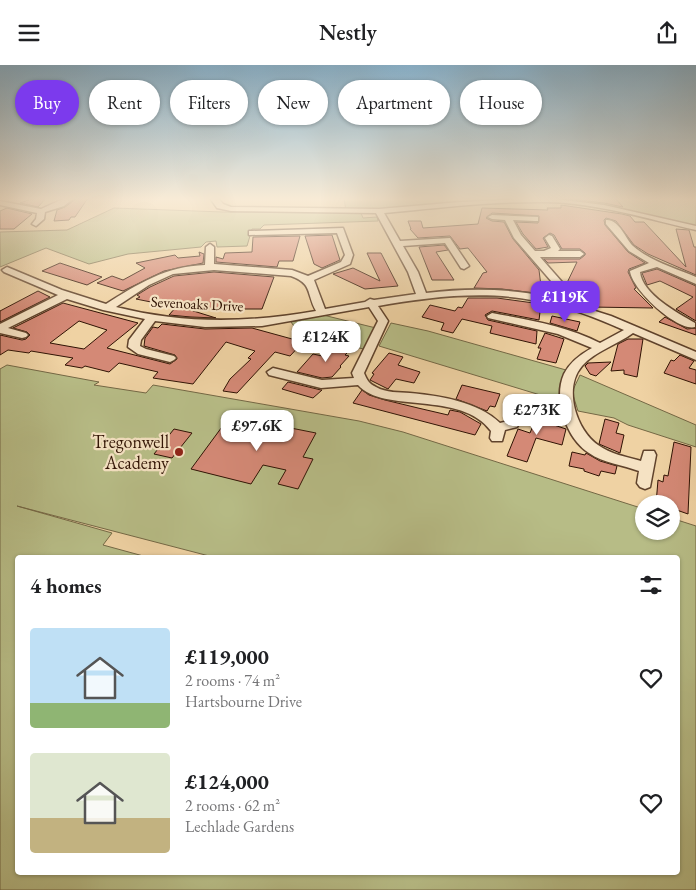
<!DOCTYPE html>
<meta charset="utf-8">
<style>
:root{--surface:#fff;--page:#f6f6f6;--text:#202124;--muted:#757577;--accent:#7c3aed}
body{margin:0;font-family:"EB Garamond",serif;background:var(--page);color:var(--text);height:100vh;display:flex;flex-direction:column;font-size:19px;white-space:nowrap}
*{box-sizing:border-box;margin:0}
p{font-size:16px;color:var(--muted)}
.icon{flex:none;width:28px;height:28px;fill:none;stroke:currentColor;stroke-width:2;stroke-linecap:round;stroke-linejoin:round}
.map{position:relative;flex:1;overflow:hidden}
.drawer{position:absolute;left:15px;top:490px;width:665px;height:320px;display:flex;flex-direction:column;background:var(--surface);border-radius:5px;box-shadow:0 1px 4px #0004}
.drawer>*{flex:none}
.top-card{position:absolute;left:15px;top:15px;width:666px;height:45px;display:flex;gap:10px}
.fabs{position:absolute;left:635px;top:430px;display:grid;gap:10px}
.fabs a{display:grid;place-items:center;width:45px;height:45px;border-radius:50%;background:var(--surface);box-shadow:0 1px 4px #0004;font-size:25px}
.price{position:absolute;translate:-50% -42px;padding:0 11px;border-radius:10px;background:#fff;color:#222;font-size:16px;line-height:32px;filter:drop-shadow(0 1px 2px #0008)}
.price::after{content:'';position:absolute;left:50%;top:30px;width:15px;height:11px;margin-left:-8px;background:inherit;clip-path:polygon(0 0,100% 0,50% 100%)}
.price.current{background:var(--accent);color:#fff}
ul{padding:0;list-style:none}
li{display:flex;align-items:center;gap:15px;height:125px;padding:0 15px}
li span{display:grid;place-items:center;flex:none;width:140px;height:100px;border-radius:5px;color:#555}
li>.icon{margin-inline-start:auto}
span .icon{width:60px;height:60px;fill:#fffc;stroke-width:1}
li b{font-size:21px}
h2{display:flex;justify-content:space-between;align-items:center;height:60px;padding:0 15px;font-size:21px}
.tag{padding:0 18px;border-radius:22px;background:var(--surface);box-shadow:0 1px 4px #0004;font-size:18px;line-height:45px}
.tag.current{background:var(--accent);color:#fff}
header{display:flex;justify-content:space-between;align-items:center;height:65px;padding:0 15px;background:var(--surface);font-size:22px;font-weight:600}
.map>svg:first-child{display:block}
</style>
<header><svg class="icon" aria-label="menu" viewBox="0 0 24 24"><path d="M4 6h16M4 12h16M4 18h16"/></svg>Nestly<svg class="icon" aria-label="share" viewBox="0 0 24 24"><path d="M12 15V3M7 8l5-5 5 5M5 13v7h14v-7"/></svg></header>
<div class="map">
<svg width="696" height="825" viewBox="0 0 696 825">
<rect width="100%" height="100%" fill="#efd2a3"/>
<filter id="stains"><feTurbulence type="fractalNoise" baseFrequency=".004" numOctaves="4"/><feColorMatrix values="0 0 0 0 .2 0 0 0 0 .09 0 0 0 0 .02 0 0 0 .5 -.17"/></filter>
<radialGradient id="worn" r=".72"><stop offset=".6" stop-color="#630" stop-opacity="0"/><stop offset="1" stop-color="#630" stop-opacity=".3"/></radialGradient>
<path fill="#b7bc86" stroke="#746845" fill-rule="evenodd" d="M344,133H696V163C643,150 591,135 536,134C472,132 410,146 346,146Z
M114,143L223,147L361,148L363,153L377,152L378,156L264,160L260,164H252L247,181L217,182L216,176L206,177L201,182L128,189L89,199L46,183L0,202V167L67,165Z
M323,250L376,263L363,284L335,276L323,277L298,267L291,257Z
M391,258L428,266L566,305L560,336L379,281Z
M7,300L99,317L94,320L146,328L153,320L359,356L403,367L644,444V466H671V453L696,461V825H0V304ZM17,441L213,492H678V808H18V492H147L103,480L112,468Z
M580,310L696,360V382L628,360L614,353L578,346L572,327Z"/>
<path fill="#d48976" stroke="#301304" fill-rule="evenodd" d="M34,133H46L38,142L20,138Z
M77,133H88L75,152H71L69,155L54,156L57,145L65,142Z
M562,133H615L623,142L604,138Z
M561,140L622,149L630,151L635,157H644L686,202L676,164L689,165L694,182H696V210L648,189L634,180L616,156L606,153L604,155L605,160L628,187L645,198L629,204L628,207L636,223L634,224L653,243L590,242L592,231L564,224L577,197L548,198L544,194H580L585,190V188L580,184H562L554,170L550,168L543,173L548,182L536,184L523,169L516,157L538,158L539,151L492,148L486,153L492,156L504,157L513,174L539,205L542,229L502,224L474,223L483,208L487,207L468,183L460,184L450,171L418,173L410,164H411L408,156H421L423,163L478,159L482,143L548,145L547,143H561Z
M7,143L32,149L14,164H0V146Z
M332,170L340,195L322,203L314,199L305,171Z
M300,171L293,196H279L277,202L216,197V192L223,194L225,188L252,187L253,172Z
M444,180L448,185L436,187L454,215H432L419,182Z
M199,187L204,189L203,198L164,206L123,226L97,218L112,211L123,215L145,203L136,198L175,190L178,193L200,191Z
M367,188H381L398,221L365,224L333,209L353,203L380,216Z
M60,198L102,212L87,220L42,206Z
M657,204L696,221V256L676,244L693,232L660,216L647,220L642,208Z
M214,207L274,212L262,244H187L216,253L191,252L169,250L176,242L136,234L140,232L137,230L150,222L174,211Z
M38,226L50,232L0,257V246Z
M468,233H497L541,239L539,255L492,246L485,250L488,255L537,266L536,279L490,268L492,261L462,254L453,268L441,265L444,258L422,252L430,240L455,246L458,242L462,243Z
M63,238L138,258L107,283L170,299L177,294L175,290L144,281L145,273L153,262L158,263L162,259L205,264L252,263L303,277L290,291L275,287L237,328L223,326L230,314L251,294L248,293L255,286L226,277L193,319L153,313L158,307L119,298L109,307L85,301L82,303L65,300L73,293L31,286L29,288L8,285L0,290V270L22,275L26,274L30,270L27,267L13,263ZM79,256L107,265L84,284L50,278Z
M552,251L580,257L577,266L550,258Z
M665,252L687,264L696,263V270L659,257Z
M545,268L564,274L556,298L537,294L541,283H538Z
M628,274H643L637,312L624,309V305L611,306L618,279Z
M340,279L353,282L345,290L349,291L340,301L341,302L332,312L322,313L297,307L313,289L327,292Z
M389,288L403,292L398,300L420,307L414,318L396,314L388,324L370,315L374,309L372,308Z
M680,290L694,296L689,303L696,305V319L664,308L671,295L674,296Z
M611,297L596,311L590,309L585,301L588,298Z
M288,317L321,325H322L313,333L282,324Z
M462,320L500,329L495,342L490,341L487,346L456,334Z
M362,325L369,330L385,335L418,343L448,350L450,345L460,347L481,359L475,370L353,338Z
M540,344L557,349L554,360L566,364L562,380L536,373L527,397L507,391L518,364L530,368Z
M230,351L316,368L303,392L313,394L298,424L278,419L286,405L263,400L251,419L191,404Z
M605,354L619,358L616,368L624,370L620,388L599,379Z
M174,364L192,368L172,393L154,389Z
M674,377L691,382L688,449L671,443V439H656L658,415L663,417L664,410L668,411Z
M572,387L585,390L586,388L600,396L617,401L615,409L601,406L599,411L584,406V404L569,401Z"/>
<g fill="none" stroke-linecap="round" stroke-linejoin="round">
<defs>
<path id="minor" d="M65,133H74L64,141L45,147L44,154L36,161L32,159L36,154L37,148L0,140V136L41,144Z
M210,133H218L223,139L231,142L379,144L460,137L548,133L604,140L696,161V165C648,154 597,138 547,137C493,136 438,143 384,148L400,176L450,173L469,201L464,204L461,203L445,178L403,181L418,207L426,228C466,223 508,223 548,232L553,223L552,217L514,173L505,155L492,154L488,152L492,150L538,152V156H535L513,155L521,170L535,186H544L551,183L545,173L549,170L552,171L560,184L558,186H580L584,189L580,192H540L562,217L563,223L557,234L611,251L696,287V295L633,268C617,280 595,286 582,301C563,323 576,365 598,380C610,389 627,392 641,396L644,386H654L656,390L650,422L645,424L640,422L637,418L639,406C623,400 603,398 589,388C566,373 553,334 564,309C570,297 581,289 592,283L558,269L488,253L487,251L492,248C529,255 567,261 600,278L624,265C596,253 567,241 537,236C485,225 430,232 378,241L388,256L364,308C367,315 369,319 376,322C386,328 399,327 410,328C440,331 477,336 500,358L512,355L517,356L519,359L517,362L505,365L502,376H492L490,373L491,366C461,325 383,349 358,320L321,323L269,310L267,307L273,303L322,315L354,313L352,308L378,256L369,242L262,261L205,262L155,256L141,275L140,281L146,284L174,291L176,293L174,295L170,297L138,289L128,282L129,275L145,254L103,245L67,234L8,263L26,268L28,270L26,272L22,273L0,268V259L58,230L4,207L2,205L7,202L62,225L106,239C138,219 166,201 205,200L206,182L210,179L214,182V199L292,205L308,211L341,197L345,190L337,168L249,170V166H252L343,163L353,190L350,199L314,215L325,244L365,237L370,234L374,235L416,229L408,207L376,148L231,146L217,143ZM214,205L291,211C313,219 306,228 316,246C249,258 182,259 116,242L149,220L173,209Z
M606,155C619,154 625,173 633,181C650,196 675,203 696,212V219L657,202L640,207C642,229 678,248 695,258V262C678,267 632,225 630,206L649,198L629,186L606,159Z"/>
</defs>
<use href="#minor" stroke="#60432c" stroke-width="3"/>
<use href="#minor" fill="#f5e2c3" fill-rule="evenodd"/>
</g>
<linearGradient id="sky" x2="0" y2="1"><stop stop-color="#89b5d1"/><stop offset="0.54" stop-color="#f8ebd6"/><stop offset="1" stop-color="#f8ebd6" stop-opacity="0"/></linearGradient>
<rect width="696" height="248" fill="url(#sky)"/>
<circle fill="#8f2418" stroke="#f5e2c3" stroke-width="2" cx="179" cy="387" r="5"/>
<g text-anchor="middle" stroke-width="4.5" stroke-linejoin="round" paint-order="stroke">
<g font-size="15" fill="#301304" stroke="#f5e2c3">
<text transform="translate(197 239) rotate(3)" y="5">Sevenoaks Drive</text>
</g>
<g font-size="18" fill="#301304" stroke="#f5e2c3" text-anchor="end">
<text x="169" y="383">Tregonwell<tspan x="169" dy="21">Academy</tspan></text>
</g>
</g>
<rect width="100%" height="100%" filter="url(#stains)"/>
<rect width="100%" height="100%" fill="url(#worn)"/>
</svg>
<div class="fabs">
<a><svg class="icon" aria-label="layers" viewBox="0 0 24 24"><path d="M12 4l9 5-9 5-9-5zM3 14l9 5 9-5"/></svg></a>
</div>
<b class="price current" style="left:565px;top:258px">£119K</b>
<b class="price" style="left:326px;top:298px">£124K</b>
<b class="price" style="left:537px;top:371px">£273K</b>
<b class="price" style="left:257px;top:387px">£97.6K</b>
<div class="top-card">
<a class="tag current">Buy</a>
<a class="tag">Rent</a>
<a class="tag">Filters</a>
<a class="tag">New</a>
<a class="tag">Apartment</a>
<a class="tag">House</a>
</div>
<section class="drawer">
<h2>4 homes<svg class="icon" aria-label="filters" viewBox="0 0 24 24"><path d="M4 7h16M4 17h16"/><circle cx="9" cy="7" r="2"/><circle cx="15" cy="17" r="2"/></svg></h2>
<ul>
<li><span style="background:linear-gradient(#bfe0f5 75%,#8fb573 0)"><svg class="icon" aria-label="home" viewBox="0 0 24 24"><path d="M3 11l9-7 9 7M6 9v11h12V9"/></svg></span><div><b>£119,000</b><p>2 rooms · 74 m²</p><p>Hartsbourne Drive</p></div><svg class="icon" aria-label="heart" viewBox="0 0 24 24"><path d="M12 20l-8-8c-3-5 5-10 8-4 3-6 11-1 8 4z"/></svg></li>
<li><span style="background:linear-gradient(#dfe7d0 65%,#c2b280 0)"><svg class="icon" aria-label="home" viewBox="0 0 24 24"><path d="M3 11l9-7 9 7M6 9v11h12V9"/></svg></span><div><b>£124,000</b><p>2 rooms · 62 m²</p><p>Lechlade Gardens</p></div><svg class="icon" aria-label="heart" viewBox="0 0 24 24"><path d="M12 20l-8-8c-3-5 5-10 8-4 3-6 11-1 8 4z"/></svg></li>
</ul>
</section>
</div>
